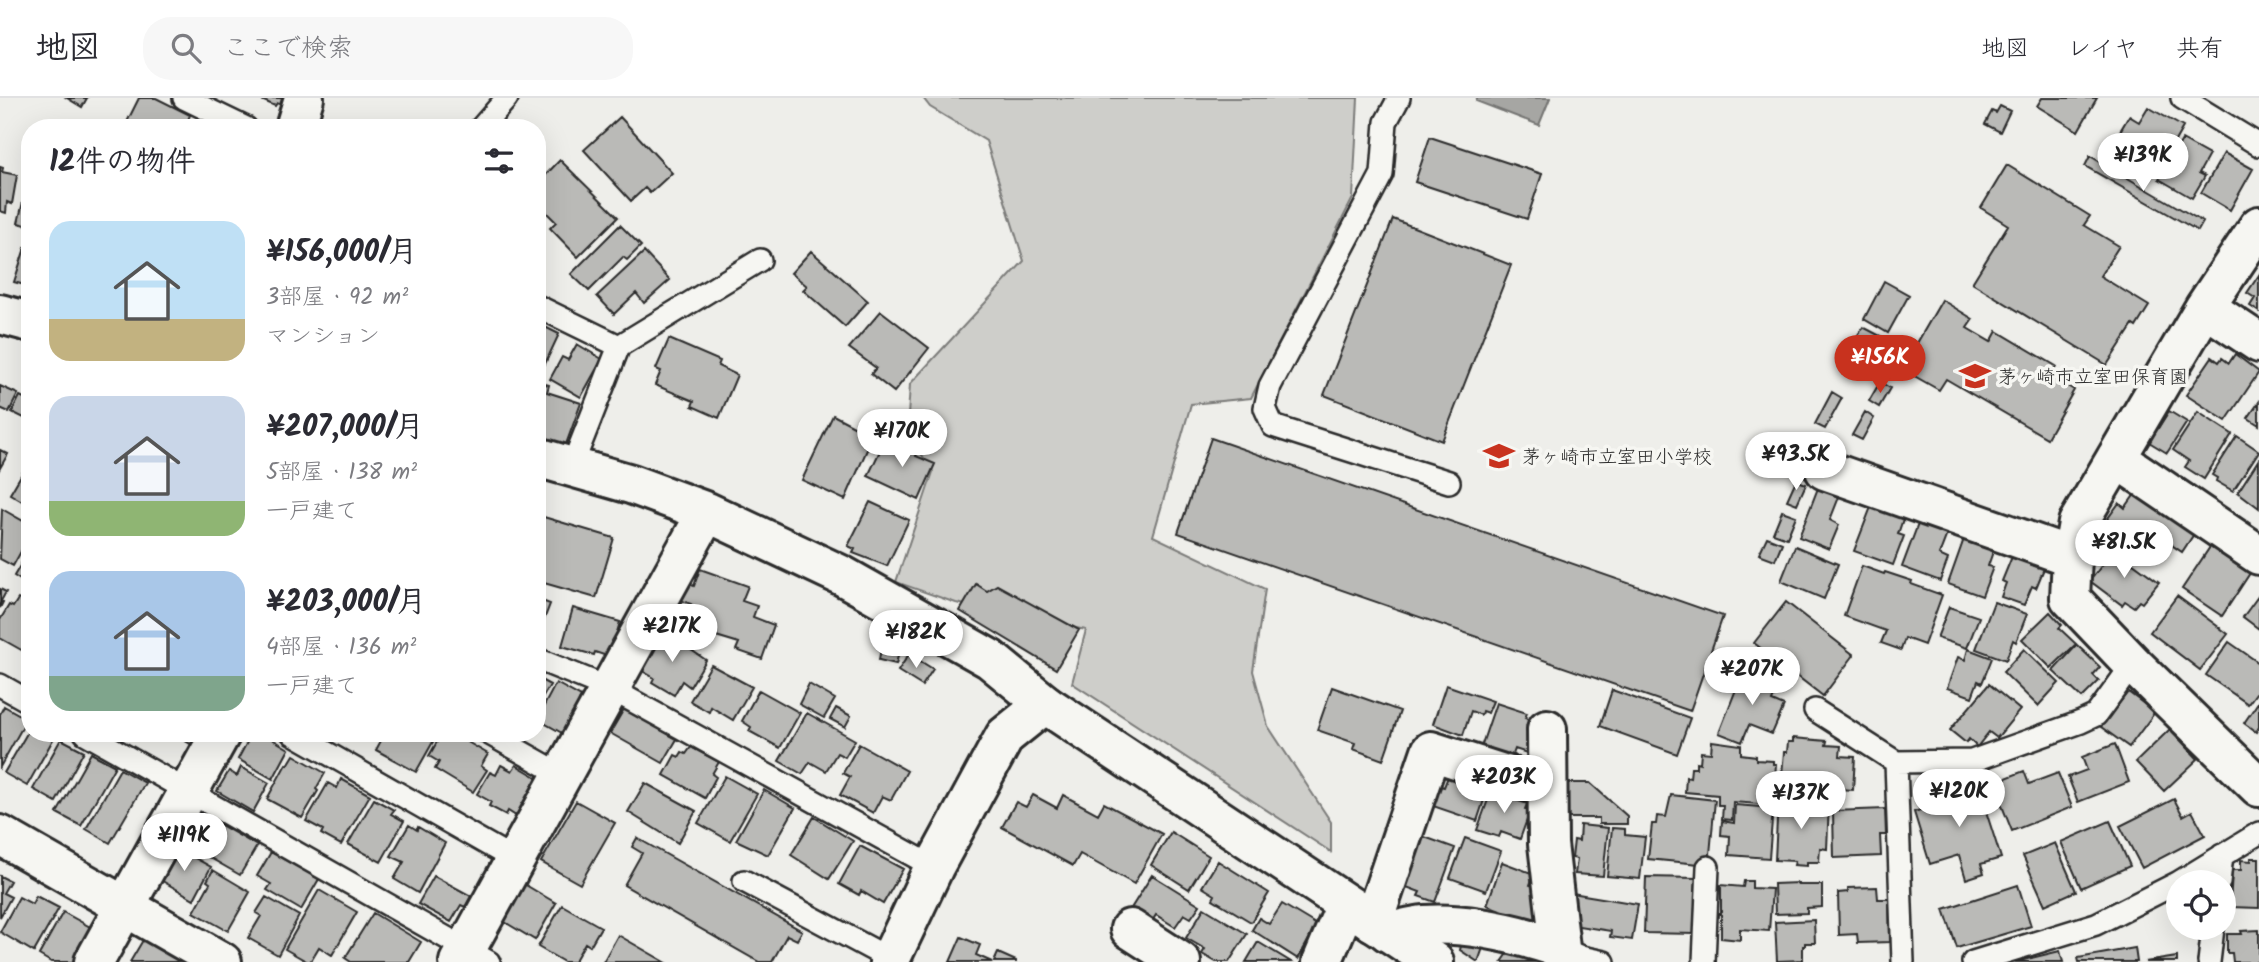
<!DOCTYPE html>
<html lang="ja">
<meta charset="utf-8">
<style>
:root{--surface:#fff;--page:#f7f7f7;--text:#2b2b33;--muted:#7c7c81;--line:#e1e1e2;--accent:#c8321e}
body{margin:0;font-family:Kalam,"Klee One",sans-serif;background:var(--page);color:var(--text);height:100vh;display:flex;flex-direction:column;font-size:26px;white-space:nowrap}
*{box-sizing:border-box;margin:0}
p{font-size:23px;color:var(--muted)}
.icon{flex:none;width:38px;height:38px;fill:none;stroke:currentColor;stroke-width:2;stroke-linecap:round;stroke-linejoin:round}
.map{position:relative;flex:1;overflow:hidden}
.panel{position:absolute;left:21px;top:21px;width:525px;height:623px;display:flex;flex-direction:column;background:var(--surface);border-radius:28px;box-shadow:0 7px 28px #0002}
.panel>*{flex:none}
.fabs{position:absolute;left:2166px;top:772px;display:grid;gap:14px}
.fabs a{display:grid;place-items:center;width:70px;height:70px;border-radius:50%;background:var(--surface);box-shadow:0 7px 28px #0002;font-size:35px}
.price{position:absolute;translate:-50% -60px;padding:0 16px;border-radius:24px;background:#fff;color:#222;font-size:23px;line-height:46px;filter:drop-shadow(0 2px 4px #0008)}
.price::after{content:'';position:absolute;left:50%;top:42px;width:21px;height:16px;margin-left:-10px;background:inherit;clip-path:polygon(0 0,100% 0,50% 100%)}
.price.selected{background:var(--accent);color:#fff}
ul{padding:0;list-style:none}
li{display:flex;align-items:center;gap:21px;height:175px;padding:0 28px}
li span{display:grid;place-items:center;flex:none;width:196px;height:140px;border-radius:21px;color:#555}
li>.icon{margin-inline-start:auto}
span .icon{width:84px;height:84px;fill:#fffc;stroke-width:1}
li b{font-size:30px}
h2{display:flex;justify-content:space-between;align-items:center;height:84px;padding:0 28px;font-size:30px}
header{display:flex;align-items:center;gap:42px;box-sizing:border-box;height:98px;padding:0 35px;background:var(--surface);border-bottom:2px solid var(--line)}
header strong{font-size:33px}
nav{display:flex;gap:38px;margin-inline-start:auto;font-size:24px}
.search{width:490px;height:63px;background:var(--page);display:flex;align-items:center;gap:18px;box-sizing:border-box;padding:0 24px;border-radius:28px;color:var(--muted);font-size:26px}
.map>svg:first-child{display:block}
</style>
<header>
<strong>地図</strong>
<div class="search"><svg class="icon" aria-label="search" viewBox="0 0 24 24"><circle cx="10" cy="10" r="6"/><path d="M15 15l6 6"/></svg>ここで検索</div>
<nav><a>地図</a><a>レイヤ</a><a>共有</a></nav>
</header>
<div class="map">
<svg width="2259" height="864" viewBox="0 0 2259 864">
<rect width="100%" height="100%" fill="#eeeeea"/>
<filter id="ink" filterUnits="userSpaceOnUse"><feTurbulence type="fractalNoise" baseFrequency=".0143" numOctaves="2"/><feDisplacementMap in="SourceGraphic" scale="14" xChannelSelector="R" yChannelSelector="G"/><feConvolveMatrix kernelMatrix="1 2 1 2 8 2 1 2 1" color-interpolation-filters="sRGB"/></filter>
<g filter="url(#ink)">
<path fill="#cececa" stroke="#7c7c7a" stroke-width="2" d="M923,0H1358L1353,100L1251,300L1191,306L1153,438L1265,491L1253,573L1268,628L1331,724V754L1072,585L1086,532L956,505L896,484L933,374L907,334L910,286L1024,163L986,43L930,9Z"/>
<path fill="#a6a6a3" stroke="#757573" stroke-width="2" d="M1477,0H1550L1539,27L1476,3Z"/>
<path fill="#babab7" stroke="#2b2b2b" stroke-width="2" d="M67,0H87L82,9Z
M139,0H156L190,17L188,22L197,26L195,30H124Z
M257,0H292L287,10L277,5L275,8Z
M2042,0H2097L2078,33L2037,8Z
M2000,8L2010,13L2000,34L1985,26L1992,13L1996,15Z
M2148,9L2183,29L2162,66L2116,40L2129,18L2139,24Z
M620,19L672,75L650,95L645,90L631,103L584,52Z
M1430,39L1542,76L1527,121L1415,84Z
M2182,42L2209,57L2199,75L2205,78L2192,100L2159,81Z
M2224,55L2253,71L2230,112L2201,95Z
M2090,58L2203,124L2198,133L2085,68Z
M560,62L618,119L578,159L550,130L556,124L537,105V86Z
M2007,67L2090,118L2084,127L2119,148L2100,178L2149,208L2136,229L2133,227L2107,267L1972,185L2008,127L1981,110Z
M0,69L3,70L2,74L17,77L12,106L7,104L6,115L0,113Z
M27,87L30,88V128L18,125Z
M1393,121L1511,167L1442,343L1324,297Z
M620,127L641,148L627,162L623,159L589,193L571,176Z
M25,150L30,151V193L27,192L28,188L14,184Z
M811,153L868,203L845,229L803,192L807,188L791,175Z
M644,154L670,182L644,205L636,195L614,216L597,198Z
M2259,177V214L2250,208L2255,200L2247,195Z
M1884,183L1909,197L1888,235L1864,221Z
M1942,202L1973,221L1967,230L1991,244L1997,233L2056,268L2050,278L2074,292L2047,340L1946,281L1939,292L1902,271Z
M881,213L929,250L894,294L871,276L876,270L849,250Z
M537,225L559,236L545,266L537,262Z
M1863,229L1886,241L1865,278L1842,266Z
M669,241L720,263L718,268L737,277L719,320L692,308L694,303L655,287L661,273L656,271Z
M577,246L602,261L581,299L550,281L562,259L568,262Z
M2235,256L2259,274L2226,323L2186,297L2212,259L2219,264L2222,260L2229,265Z
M537,284L549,287L547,294L581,305L565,349L537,340Z
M1880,284L1890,290L1879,309L1869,303Z
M0,288L18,296L9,314L0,310Z
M1832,294L1842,300L1825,331L1815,326Z
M20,298L30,303V323L12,314Z
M2259,304V327L2248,320Z
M2169,313L2187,324L2167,355L2149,344Z
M1865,314L1874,320L1862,342L1852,337Z
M2198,314L2232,336L2204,381L2185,369L2189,363L2173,352Z
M833,317L873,338L845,402L802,382Z
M887,338L918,353L916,358L935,366L919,402L868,378Z
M2237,338L2259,353L2233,393L2216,383L2217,380L2212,377Z
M1211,340L1723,518L1690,613L1178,435Z
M0,352L8,356L0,370Z
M2259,361V410L2238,394Z
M30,362V405L29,407L10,396Z
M1796,382L1806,386L1797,406L1787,402Z
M1818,390L1839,399L1830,422L1839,427L1829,451L1799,439Z
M2138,392L2196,433L2182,454L2164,442L2158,451L2135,435L2124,451L2098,434L2119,405L2125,410Z
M870,404L909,422L887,468L853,455L855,451L848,448Z
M1871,409L1903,421L1898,436L1904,438L1893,467L1854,453Z
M2,411L30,427L25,436L29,439L13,468L0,461Z
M1782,413L1796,418L1787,440L1773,435Z
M537,417L614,440L596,500L537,483Z
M1918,426L1947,436L1939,457L1948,461L1940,483L1902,469Z
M1965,438L1995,448L1988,468L1993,469L1982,498L1948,486Z
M1767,439L1782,445L1775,462L1759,456Z
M2212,446L2252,472L2222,518L2182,491Z
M1795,448L1838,466L1824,501L1781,483Z
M30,451V488L14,478Z
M2114,451L2159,484L2142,505L2139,503L2134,509L2125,503L2122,507L2090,483Z
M2013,456L2045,468L2036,490L2032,488L2024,507L2001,499L2006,485L2002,483Z
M1862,468L1884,476L1885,474L1912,483L1911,486L1942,497L1924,547L1905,540L1901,552L1881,545L1886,533L1844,518Z
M700,471L748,488L742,503L757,508L753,519L774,527L762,561L736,552L739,545L683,528L691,506L680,502L686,485L694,488Z
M976,486L987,493L997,487L1079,532L1056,571L960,513Z
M0,491L6,494L1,503L3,504L0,510Z
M2259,497V531L2243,519Z
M2177,498L2228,536L2200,572L2150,534Z
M18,501L30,508V546L25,554L0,540V522L9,507L13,509Z
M537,501L550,506L537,540Z
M1786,504L1854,557L1823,598L1754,545Z
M1994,504L2027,516L2016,544L2013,542L2006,562L1976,551Z
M1949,509L1979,519L1967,550L1937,540Z
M573,510L620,524L610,559L595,554L594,557L562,548Z
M2050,514L2062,527L2059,530L2076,546L2051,570L2022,541Z
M660,536L675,544L676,542L706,562L690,589L682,583L674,597L652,584L654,580L639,571Z
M2229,544L2259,565V591L2248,606L2206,577Z
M2077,547L2100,569L2093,577L2099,583L2082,600L2053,573Z
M881,550L899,554L896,566L879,562Z
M1968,551L1992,560L1982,585L1978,583L1972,599L1947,590L1958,559L1965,562Z
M2024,551L2059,585L2038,608L2003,574Z
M909,556L933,571L922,588L898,573Z
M711,567L752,589L733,622L711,609L709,614L690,603Z
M1744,571L1779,585L1772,603L1784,608L1772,636L1749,627L1742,644L1719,635Z
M537,580L550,587L537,609Z
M556,585L581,599L579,603L589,609L571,640L537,621Z
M809,586L835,601L824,620L799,606Z
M1989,586L2020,612L1997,640L1989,634L1977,649L1969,641L1966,645L1950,632Z
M1446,587L1493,603L1488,615L1482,613L1481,617L1471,613L1463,637L1433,626Z
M1332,589L1400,613L1383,662L1353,651L1355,645L1317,632Z
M759,592L800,615L780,650L749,633L751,629L742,623Z
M1612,592L1690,620L1677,656L1600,628Z
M2128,594L2155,614L2129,649L2101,629Z
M2259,603V629L2256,634L2244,625Z
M1496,605L1527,615L1525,620L1538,624L1527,655L1515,651L1511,662L1480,652Z
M4,608L27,621L0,669V616Z
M836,610L851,618L845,629L830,621Z
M624,611L677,641L663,665L610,635Z
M807,615L855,642L845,659L837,655L826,673L810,664L802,676L779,663Z
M30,630V635H51L55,638L27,688L4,675Z
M2170,631L2198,661L2164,693L2136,664Z
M162,635H201L194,648L175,637L173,641Z
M252,635H262L289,651L273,681L238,661Z
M381,635H438L416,674L376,652L384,637Z
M442,635H452L488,656L481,668L487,672L473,694L435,671L439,664L429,658Z
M1793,640L1827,643L1826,647L1841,648L1840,658L1855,659L1853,692L1781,687L1784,654H1787L1788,644H1793Z
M61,641L84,653L56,704L33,691Z
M1712,643L1741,647V656L1756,658V662L1773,663V666H1776L1773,707L1733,704L1732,722L1722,721L1723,707H1718V697L1685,694L1686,679L1690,680L1691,670H1696V664L1700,665L1701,654L1711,655Z
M859,646L907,673L891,702L882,698L873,715L840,697L850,679L843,675Z
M2115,646L2129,684L2078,704L2068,679L2087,672L2082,659Z
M691,649L719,664L712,676L716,679L705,700L664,677L675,657L679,659L682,654L686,656Z
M91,655L115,668L81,728L57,715Z
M294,657L325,675L316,691L318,693L302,720L267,701L286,666L288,667Z
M501,667L512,673L516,667L545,684L522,722L508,713L506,717L489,708L491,704L477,696L490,674L496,677Z
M241,669L269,685L253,714L217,693L229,673L237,678Z
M120,671L145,685L110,745L86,731Z
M2024,673L2029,686L2058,675L2072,709L2012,733L1993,685Z
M1449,676L1488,690L1477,723L1430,707L1437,687L1444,689Z
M1974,676L2001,760L1981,766L1984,775L1966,781L1959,757L1930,766L1914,714L1942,705L1940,699L1963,692L1959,681Z
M725,678L757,696L730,743L698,725Z
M341,681L370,697L341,747L321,736L323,732L306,723L328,685L337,690Z
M645,685L696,713L678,745L628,714Z
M1566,685H1590L1627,718V726H1599V720H1566Z
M1492,691L1528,704L1525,711L1530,713L1520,741L1501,734L1499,739L1477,732Z
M764,692L795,710L768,757L736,742Z
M1033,697L1057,710L1063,697L1098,716L1104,705L1162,736L1134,786L1080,756L1073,768L1002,729L1016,704L1026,709Z
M1671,697L1715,702L1709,767L1648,761L1652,726H1656L1657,718L1666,719Z
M374,701L394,712L391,716L404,723L381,764L348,746Z
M1778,701L1829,704L1827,751L1820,750L1819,764H1807V768L1794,767L1795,763L1775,762Z
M2174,701L2183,718L2192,713L2205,737L2142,770L2120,728Z
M576,703L615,725L580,786L541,764Z
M1735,707L1773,710L1769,760L1729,757L1730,738L1721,737L1722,723L1734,725Z
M1885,711L1886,737H1880L1881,758L1834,760L1833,713Z
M814,719L853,743L829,781L791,757Z
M212,722L257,748L240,777L186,746L196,728L205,733Z
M2110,723L2130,768L2081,790L2061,744Z
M409,727L417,732L418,729L445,745L418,795L394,781L404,764L391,758Z
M1580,727L1608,730L1603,778L1575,776L1577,761L1572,760L1574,742L1579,743Z
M1612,730L1625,731V737L1645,739L1640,781L1607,778Z
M1171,734L1209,758L1189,791L1151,767Z
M1419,737L1455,750L1435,804L1418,798L1420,794L1401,787Z
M637,740L802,833L797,842L787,837L772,864H759L624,787L642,755L632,749Z
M1465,740L1501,753L1486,793L1450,780Z
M2055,745L2076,793L2045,807L2023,758Z
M860,748L903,771L883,806L861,793L859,797L839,786Z
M175,749L211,769L194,801L157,780Z
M271,754L319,781L301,812L267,792L271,786L257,778Z
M2251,760H2259V810L2230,809L2232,772H2241V762L2251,763Z
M1218,763L1269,795L1251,824L1213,801L1215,797L1202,789Z
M1502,764L1534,776L1530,787L1542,791L1543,802L1535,825L1487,807Z
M213,772L250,794L228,833L194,814L210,785L207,783Z
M1152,777L1200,807L1191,820L1184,816L1175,829L1156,817L1151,825L1130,812Z
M0,778L10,783L3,795L11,799L0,819Z
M434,778L471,798L465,809L461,807L451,824L418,806Z
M1646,779L1698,780L1696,836L1644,835Z
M1744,783H1752V790L1772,791L1769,833L1740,831V842L1721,840V787L1743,789Z
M1798,785V787H1822V809L1807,810V815L1775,816L1774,786Z
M524,786L556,805L535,842L503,823Z
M2018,787L2031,828L1957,850L1944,811Z
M1877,789L1878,801H1889L1890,844L1858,845L1857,836L1839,837L1838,795L1848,794V790Z
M319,792L357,814L332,857L319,849L310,864H308L285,851Z
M1572,795L1638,806L1632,842L1610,839L1611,833L1572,827Z
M36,798L59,810L34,854L0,834L19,799L32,806Z
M266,799L299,818L278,857L248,840L261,818L256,815Z
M1282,806L1317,827L1298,861L1252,832L1259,820L1269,826Z
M562,807L601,829L590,848L585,845L574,864H564L538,849Z
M1204,810L1247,836L1229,864H1216L1202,856L1205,851L1186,840Z
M63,814L99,834L82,864H51L39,857Z
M373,815L421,844L409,864H351L345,860Z
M1814,822L1815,845H1805V848H1803V862L1777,863L1775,824Z
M2259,832V864H2233L2232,855H2227V836H2242L2241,833Z
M618,837L665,864H603Z
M961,839L980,847L976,857L992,864H950Z
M1463,840L1484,847L1478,864L1460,852Z
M143,842L178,862L177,864H130Z
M1258,844L1291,864H1246Z
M2135,850L2137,864H2079L2078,860Z
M2060,853L2063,864H2015Z
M1509,854L1517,858L1518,856L1536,864H1502Z
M998,855L1016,863V864H994Z
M2177,859V864H2145Z"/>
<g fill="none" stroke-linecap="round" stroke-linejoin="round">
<defs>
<path id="lane" d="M184,0L246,30
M1399,0L1386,24L1382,76L1270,288L1265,310L1273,328L1449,384
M2182,0L2259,47
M481,30L507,0
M537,208L619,248
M572,368L619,248L760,162
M537,561L611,591L934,769
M0,587L30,604
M1815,612L1896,664
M85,635L489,864
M292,635L517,763
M488,635L564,678
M744,783L890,861
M2179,784L2259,735
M2219,784L2222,757
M1560,850L1581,859L1604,864
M1704,864L1708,769
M1903,864L1896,664L1972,663L2081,624L2096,617L2133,566
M1973,864L2096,826L2179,784
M2209,864L2213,830"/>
<path id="street" d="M295,30L304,0
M2259,128L2205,209L2078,425L2072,459L2070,500L2133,566L2259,689
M2205,209L2259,245
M0,216L30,224
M537,359L631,386L707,414L843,478L990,561L1045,606
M2116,360L2259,457
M1825,372L2072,459
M0,737L222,864
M1373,824L1431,653L1547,690
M1130,831L1181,864
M1388,834C1400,832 1413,828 1425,827C1470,824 1518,836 1560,850L1548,746L1547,631
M94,864L221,635
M459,864L707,414
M1322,864L1346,807"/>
<path id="secondary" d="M889,864L934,769L1005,638L1045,606L1434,864"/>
</defs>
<use href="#lane" stroke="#2b2b2b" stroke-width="26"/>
<use href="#street" stroke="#2b2b2b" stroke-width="44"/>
<use href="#secondary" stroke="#2b2b2b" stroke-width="44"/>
<use href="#lane" stroke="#f6f6f2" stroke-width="21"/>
<use href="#street" stroke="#f6f6f2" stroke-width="38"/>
<use href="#secondary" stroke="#f6f6f2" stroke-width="38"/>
</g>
</g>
<defs>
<symbol id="school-bare" viewBox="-9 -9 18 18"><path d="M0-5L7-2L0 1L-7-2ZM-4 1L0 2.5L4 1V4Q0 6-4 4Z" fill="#c8321e" stroke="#f6f6f2" stroke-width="2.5" paint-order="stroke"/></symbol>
</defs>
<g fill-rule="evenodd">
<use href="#school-bare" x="1953" y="256" width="44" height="44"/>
<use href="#school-bare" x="1477" y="336" width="44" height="44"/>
</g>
<g text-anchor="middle" stroke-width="7" stroke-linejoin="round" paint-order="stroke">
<g font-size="19" fill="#2b2b2b" stroke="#f6f6f2" text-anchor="start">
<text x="1998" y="285">茅ヶ崎市立室田保育園</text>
<text x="1522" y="365">茅ヶ崎市立室田小学校</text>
</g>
</g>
</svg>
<div class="fabs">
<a><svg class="icon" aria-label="locate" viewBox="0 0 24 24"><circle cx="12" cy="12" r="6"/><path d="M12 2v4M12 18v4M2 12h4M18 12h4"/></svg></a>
</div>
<b class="price" style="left:2143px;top:95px">¥139K</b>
<b class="price selected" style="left:1880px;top:297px">¥156K</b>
<b class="price" style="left:902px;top:371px">¥170K</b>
<b class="price" style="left:1796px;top:394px">¥93.5K</b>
<b class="price" style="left:2124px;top:482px">¥81.5K</b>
<b class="price" style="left:672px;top:566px">¥217K</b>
<b class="price" style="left:916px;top:572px">¥182K</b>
<b class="price" style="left:1752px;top:609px">¥207K</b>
<b class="price" style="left:1504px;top:717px">¥203K</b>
<b class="price" style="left:1959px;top:731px">¥120K</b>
<b class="price" style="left:1801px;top:733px">¥137K</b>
<b class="price" style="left:184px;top:775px">¥119K</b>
<section class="panel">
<h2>12件の物件<svg class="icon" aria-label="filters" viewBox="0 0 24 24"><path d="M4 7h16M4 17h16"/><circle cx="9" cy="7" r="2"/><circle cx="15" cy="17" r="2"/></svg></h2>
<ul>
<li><span style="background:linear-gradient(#bfe0f5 70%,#c2b280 0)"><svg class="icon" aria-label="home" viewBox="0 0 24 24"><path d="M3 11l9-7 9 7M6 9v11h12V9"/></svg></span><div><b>¥156,000/月</b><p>3部屋 · 92 m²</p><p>マンション</p></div></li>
<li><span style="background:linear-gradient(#c9d6e8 75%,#8fb573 0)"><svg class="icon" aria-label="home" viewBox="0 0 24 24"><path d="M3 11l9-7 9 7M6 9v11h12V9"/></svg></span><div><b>¥207,000/月</b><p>5部屋 · 138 m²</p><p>一戸建て</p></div></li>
<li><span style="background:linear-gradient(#a9c7e8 75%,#7fa58c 0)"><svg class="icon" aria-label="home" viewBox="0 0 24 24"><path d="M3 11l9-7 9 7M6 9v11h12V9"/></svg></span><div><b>¥203,000/月</b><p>4部屋 · 136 m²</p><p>一戸建て</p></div></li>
</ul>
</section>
</div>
